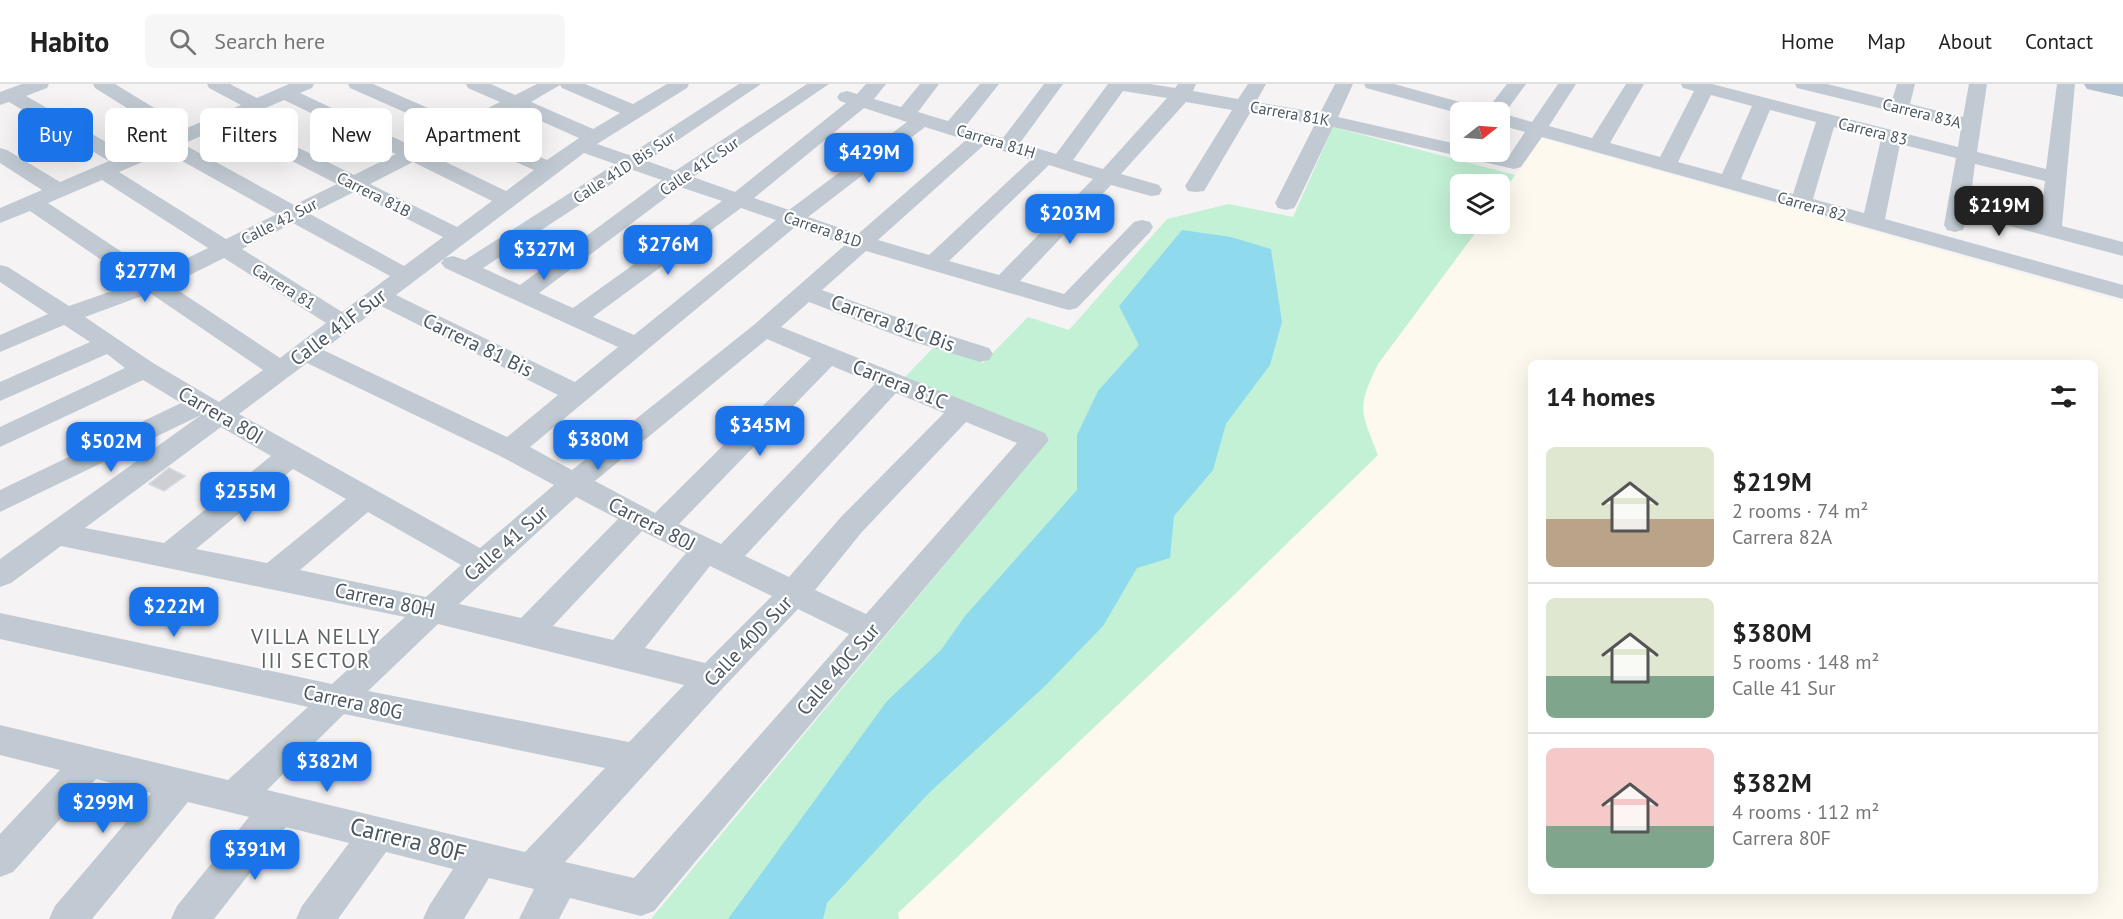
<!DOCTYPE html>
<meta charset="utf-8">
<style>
:root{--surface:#fff;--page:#f6f6f6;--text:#222;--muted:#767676;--line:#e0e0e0;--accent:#1a73e8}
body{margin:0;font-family:"PT Sans",sans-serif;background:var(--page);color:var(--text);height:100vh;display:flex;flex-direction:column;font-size:22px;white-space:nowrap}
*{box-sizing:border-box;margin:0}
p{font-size:20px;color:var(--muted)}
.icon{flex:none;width:33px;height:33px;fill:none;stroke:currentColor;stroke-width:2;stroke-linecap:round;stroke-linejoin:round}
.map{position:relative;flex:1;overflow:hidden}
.side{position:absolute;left:1528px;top:276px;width:570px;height:534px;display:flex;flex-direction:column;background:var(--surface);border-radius:9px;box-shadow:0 6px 24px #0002}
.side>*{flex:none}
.top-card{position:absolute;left:18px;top:24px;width:570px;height:54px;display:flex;gap:12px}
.needle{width:39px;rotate:73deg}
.tools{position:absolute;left:1450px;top:18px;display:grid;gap:12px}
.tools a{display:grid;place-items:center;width:60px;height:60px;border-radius:9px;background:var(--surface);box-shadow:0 6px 24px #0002;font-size:30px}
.price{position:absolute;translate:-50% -51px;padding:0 14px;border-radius:12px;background:var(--accent);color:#fff;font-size:20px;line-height:39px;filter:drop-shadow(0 2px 3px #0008)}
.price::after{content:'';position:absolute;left:50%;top:36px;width:18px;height:14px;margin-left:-9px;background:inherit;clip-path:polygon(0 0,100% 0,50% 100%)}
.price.on{background:#222;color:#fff}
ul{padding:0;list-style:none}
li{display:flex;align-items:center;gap:18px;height:150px;padding:0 18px}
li+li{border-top:2px solid var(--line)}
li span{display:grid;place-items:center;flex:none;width:168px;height:120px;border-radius:9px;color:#555}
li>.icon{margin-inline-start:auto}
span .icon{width:72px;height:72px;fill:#fffc;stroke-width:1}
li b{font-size:26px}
h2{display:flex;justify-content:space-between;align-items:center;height:72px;padding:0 18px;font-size:26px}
.tag{padding:0 21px;border-radius:9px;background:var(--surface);box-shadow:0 6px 24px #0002;font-size:21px;line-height:54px}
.tag.on{background:var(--accent);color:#fff}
header{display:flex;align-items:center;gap:36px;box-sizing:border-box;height:84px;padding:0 30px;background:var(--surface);border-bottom:2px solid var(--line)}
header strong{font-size:28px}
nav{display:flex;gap:33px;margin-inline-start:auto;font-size:21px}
.search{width:420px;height:54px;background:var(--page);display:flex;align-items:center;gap:15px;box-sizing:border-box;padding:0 21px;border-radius:9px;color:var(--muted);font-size:22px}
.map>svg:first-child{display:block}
</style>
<header>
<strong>Habito</strong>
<div class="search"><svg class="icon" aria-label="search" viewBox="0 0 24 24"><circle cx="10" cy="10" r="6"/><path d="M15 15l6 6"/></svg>Search here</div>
<nav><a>Home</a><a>Map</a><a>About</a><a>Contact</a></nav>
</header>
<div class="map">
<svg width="2123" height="835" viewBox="0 0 2123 835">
<rect width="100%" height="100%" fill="#f5f3f3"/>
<path fill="#fdf9ef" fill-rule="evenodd" d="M1541,54L2123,218V835H899L898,829L1235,510L1377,371L1361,328L1367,303L1378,280L1482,140H1500V113ZM1532,279H2096V807H1532Z"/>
<path fill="#c3f1d5" d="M1333,43L1515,91L1500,113V100H1461V140H1482L1378,280C1356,325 1361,327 1378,371L1235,510L898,829L899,835H651L1049,355L902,296L934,263L983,279L1028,233L1069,246L1167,135L1229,120L1293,133Z"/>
<path fill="#90daee" d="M1182,146L1231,153L1271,165L1282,238L1270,281L1226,340L1213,386L1174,432L1170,474L1137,484L1103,542L1045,602L929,709L827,819L823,835H728L887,617L941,566L965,532L1077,406V351L1098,307L1139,261L1119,222Z"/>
<path fill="#cdcfd5" stroke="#d7d9de" stroke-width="1.5" d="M169,384L185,392L164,407L149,400Z"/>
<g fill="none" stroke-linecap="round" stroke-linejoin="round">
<path fill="#c1cad2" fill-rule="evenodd" d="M22,0H49L47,4L26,12L127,70L170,51L95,4L93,0H115L187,44L241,21L209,4L207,0H230L257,14L289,0H314L312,4L300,9L412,62L445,46L350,4L348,0H373L460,38L500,18L468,4L466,0H491L515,11L537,0H585L633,20L667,0H689L687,4L597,60L629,71L739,0H761L647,77L675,87L807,0H829L693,93L735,108L846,19L840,17L837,13L840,9L847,7L857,10L866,0H886L874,15L901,23L920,0H939L918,28L948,37L980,0H999L965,43L1003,54L1044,0H1063L1020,59L1056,70L1108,0H1150L1175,4L1178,0H1196L1193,7L1238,15L1248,0H1266L1256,18L1320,29L1335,0H1353L1338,33L1461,61V68H1489L1509,72L1525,48L1500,41V28H1485L1507,0H1526L1504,30L1532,38L1558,0H1576L1549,42L1592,54L1626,0H1644L1610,59L1660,73L1694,7L1683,4L1681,0H1712L1958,63L1961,44L1797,4L1795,0H1827L1892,16L1897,0H1915L1910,20L1963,33L1969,0H1987L1977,68L2046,85L2057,0H2075L2062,142L2123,158V172L1968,131L1963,146L1955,148L1947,146L1944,141L1956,74L1900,60L1885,135L2123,201V215L1542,53L1521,83L1514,85L1333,43L1297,119L1294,124L1286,126L1278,124L1275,119L1315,40L1250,29L1207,102L1204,107L1196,108L1188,107L1185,102L1232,26L1186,18L1121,90L1159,101L1162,106L1159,111L1151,112L1111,101L1020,197L1064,210L1134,138L1142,136L1150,138L1153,143L1150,148L1077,224L1069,226L1061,224L866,167L822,206L929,245L989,264L993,270L989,276L980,278L911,257L809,218L781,243L1045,349L1049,356L654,827L641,832L570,814L559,835H519L534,805L489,794L464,835H423L429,822L453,785L386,768L338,835H296L302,822L349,759L286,743L214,835H171L177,822L249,733L188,718L92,835H49L55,822L151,709L96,695L13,788L0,793V750L60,686L0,671V641L228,696L308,623L0,555V529L332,600L405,533L61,462L11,499L0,503V475L201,331L0,428V406L181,319L143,296L0,363V343L125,284L107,270L0,317V298L90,258L64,241L0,268V251L48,230L0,198V181L8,183L69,222L135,199L30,127L0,139V124L42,106L0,79V64L7,66L60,98L109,77L9,18L0,21V8ZM560,1L562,4L620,29L593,45L531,18ZM1123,7L1167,14L1103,85L1073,76ZM1711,11L1752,22L1722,90L1678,78ZM284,16L396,70L354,91L240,35ZM864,24L907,38L789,126L754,114ZM516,26L579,54L547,76L477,46ZM1770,26L1816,38L1793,110L1741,95ZM224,42L337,100L294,121L183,60ZM925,43L966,56L858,150L808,133ZM1834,43L1881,55L1864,129L1813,115ZM461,54L534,86L506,107L429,70ZM984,61L1031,76L929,171L878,156ZM166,68L277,130L226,155L119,88ZM584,69L615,80L465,176L453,172L445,174L441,179L445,184L618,263L575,298L396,211ZM413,78L492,117L457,143L370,100ZM1975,80L2045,97L2040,137L1970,118ZM1049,81L1093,95L999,191L949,177ZM633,86L662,96L520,201L483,184ZM102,96L208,164L155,190L48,119ZM680,103L722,117L573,224L539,209ZM354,108L443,153L404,182L310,130ZM741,124L776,136L634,251L593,233ZM293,139L390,192L342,228L242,165ZM795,143L845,161L755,240L572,386L530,363ZM224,174L326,239L280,274L170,201ZM150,209L263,286L219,318L153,279L85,233ZM381,222L558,311L507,353L323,266ZM767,255L811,274L655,429L595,397ZM307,279L500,372L554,401L480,464L239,330ZM832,282L875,300L721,460L679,440ZM896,309L944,329L841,433L789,493L745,472ZM966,338L1017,359L866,530L815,506L861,449ZM221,343L271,372L164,459L85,444ZM293,385L346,415L267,479L196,465ZM576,413L618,435L521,534L459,520ZM368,428L461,481L426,513L300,486ZM642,447L686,469L613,556L553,542ZM710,482L772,512L705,579L645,564ZM798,525L849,550L634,794L565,778L723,604ZM438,540L684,601L629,658L368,607ZM344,630L605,684L525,768L267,706Z
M1364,0H1394L1482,24L1485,28L1461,30L1366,4Z"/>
<path fill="#b3c2d1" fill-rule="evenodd" d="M2084,0H2123V13L2087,5Z"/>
</g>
<g text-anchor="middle" stroke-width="4.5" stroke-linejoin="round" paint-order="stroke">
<g font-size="16" fill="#4a5661" stroke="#fff">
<text transform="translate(1290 29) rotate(10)" y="6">Carrera 81K</text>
<text transform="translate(1922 29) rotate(14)" y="6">Carrera 83A</text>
<text transform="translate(1873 47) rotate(14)" y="6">Carrera 83</text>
<text transform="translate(996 57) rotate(17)" y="6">Carrera 81H</text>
<text transform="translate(699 82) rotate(-34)" y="6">Calle 41C Sur</text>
<text transform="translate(624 83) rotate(-33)" y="6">Calle 41D Bis Sur</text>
<text transform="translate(374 110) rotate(27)" y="6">Carrera 81B</text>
<text transform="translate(1812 122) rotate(16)" y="6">Carrera 82</text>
<text transform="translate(279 137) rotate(-27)" y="6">Calle 42 Sur</text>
<text transform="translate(823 145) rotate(19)" y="6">Carrera 81D</text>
<text transform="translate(284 202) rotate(32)" y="6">Carrera 81</text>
</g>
<g font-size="20" fill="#4a5661" stroke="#fff">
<text transform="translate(893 239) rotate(20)" y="7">Carrera 81C Bis</text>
<text transform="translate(338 243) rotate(-37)" y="7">Calle 41F Sur</text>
<text transform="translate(478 261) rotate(26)" y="7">Carrera 81 Bis</text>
<text transform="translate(900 300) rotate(22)" y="7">Carrera 81C</text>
<text transform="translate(221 331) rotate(30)" y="7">Carrera 80I</text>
<text transform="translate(652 440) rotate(27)" y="7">Carrera 80J</text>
<text transform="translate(506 459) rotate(-41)" y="7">Calle 41 Sur</text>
<text transform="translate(385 516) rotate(12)" y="7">Carrera 80H</text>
<text transform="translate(748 557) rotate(-46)" y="7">Calle 40D Sur</text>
<text transform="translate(838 585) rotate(-49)" y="7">Calle 40C Sur</text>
<text transform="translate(353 618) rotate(12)" y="7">Carrera 80G</text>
</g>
<g font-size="21" letter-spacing="1.5" fill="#5f6368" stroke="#fff">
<text x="316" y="560">VILLA NELLY<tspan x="316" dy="24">III SECTOR</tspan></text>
</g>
<g font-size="24" fill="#4a5661" stroke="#fff">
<text transform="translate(408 756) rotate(14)" y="8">Carrera 80F</text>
</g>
</g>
</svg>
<div class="tools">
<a><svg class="needle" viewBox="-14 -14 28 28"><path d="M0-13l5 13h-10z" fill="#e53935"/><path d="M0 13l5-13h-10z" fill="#767676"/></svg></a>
<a><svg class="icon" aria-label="layers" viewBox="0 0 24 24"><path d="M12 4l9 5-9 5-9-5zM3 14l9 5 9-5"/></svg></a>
</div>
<b class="price" style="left:869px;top:100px">$429M</b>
<b class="price on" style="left:1999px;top:153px">$219M</b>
<b class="price" style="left:1070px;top:161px">$203M</b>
<b class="price" style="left:668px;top:192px">$276M</b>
<b class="price" style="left:544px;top:197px">$327M</b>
<b class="price" style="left:145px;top:219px">$277M</b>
<b class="price" style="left:760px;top:373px">$345M</b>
<b class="price" style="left:598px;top:387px">$380M</b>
<b class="price" style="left:111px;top:389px">$502M</b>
<b class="price" style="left:245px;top:439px">$255M</b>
<b class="price" style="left:174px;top:554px">$222M</b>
<b class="price" style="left:327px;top:709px">$382M</b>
<b class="price" style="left:103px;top:750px">$299M</b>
<b class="price" style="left:255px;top:797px">$391M</b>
<div class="top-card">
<a class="tag on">Buy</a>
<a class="tag">Rent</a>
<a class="tag">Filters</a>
<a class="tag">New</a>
<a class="tag">Apartment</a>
</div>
<section class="side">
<h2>14 homes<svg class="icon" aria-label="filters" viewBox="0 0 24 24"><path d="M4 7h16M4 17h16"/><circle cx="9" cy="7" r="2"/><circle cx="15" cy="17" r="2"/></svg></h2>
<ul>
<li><span style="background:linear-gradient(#dfe7d0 60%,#b9a48a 0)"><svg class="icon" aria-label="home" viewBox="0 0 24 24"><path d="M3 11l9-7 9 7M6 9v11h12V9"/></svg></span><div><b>$219M</b><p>2 rooms · 74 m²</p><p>Carrera 82A</p></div></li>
<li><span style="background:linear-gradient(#dfe7d0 65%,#7fa58c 0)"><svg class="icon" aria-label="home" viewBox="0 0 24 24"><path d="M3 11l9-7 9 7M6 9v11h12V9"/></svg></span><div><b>$380M</b><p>5 rooms · 148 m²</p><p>Calle 41 Sur</p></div></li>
<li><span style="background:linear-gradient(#f6c9c9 65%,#7fa58c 0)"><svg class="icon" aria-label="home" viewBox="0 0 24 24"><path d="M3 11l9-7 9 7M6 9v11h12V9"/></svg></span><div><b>$382M</b><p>4 rooms · 112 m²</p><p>Carrera 80F</p></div></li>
</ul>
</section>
</div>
